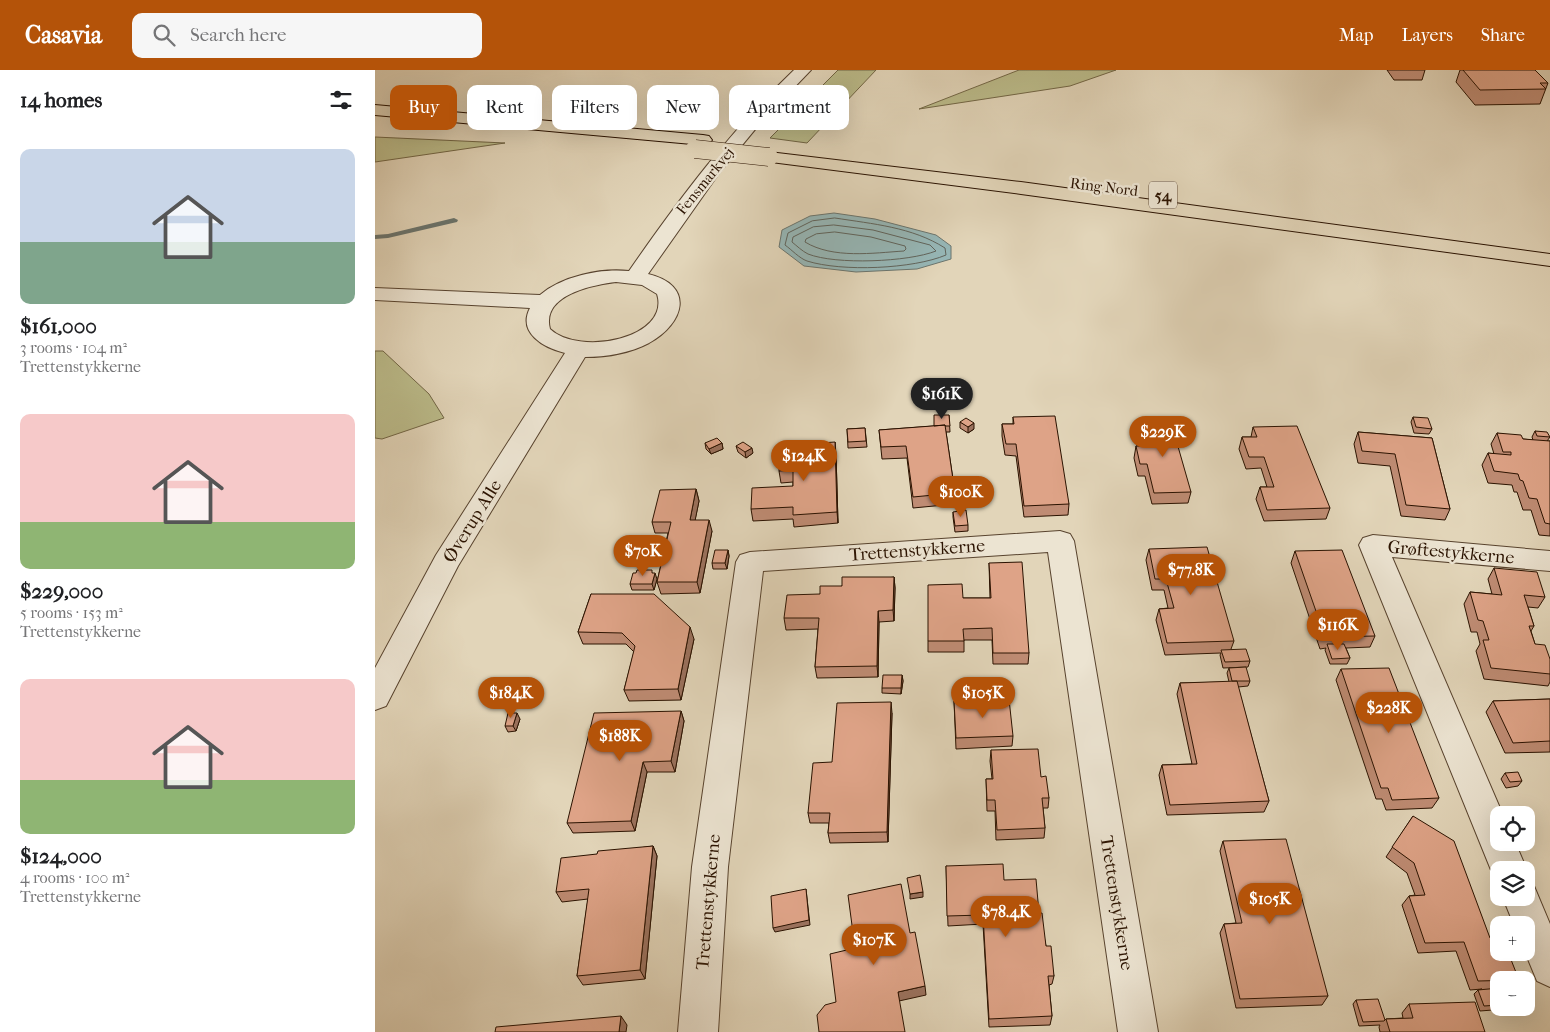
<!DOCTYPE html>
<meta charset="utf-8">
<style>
:root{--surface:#fff;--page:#f6f6f6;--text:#202124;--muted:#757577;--accent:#b45309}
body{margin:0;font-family:"IM FELL French Canon",serif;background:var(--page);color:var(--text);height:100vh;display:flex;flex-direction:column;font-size:19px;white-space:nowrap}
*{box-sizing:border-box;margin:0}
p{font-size:16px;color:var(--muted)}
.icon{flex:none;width:28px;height:28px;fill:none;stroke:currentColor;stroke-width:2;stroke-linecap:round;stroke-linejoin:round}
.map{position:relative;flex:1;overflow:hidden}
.sheet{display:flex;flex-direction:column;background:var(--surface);width:375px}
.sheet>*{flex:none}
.banner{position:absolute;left:15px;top:15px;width:475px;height:45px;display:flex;gap:10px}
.tools{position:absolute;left:1115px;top:736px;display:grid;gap:10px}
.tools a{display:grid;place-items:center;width:45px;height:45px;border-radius:10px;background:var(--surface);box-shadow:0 5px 20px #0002;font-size:25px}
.price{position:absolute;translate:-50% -42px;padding:0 11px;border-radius:18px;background:var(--accent);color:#fff;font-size:16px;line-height:32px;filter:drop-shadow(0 1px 2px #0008)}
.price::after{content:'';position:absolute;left:50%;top:30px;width:15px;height:11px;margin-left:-8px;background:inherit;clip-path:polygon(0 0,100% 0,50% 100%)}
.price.on{background:#222;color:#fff}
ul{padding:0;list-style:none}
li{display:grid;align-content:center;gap:10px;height:265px;padding:0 20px}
li span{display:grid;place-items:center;height:155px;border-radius:10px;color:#555}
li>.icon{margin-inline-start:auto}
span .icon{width:90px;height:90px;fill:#fffc;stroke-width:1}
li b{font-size:21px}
h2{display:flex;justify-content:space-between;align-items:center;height:60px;padding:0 20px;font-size:21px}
.pill{padding:0 18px;border-radius:10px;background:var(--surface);box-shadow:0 5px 20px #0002;font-size:18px;line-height:45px}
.pill.on{background:var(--accent);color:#fff}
header{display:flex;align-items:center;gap:30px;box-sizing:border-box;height:70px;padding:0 25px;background:var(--accent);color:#fff}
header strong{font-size:24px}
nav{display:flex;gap:28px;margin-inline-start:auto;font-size:18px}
.search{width:350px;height:45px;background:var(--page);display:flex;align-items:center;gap:12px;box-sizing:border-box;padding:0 18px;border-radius:10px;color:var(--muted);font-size:19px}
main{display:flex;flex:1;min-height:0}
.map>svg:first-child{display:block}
</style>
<header>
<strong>Casavia</strong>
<div class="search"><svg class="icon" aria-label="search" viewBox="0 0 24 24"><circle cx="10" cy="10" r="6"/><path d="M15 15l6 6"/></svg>Search here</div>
<nav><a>Map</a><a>Layers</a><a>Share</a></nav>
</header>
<main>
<section class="sheet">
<h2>14 homes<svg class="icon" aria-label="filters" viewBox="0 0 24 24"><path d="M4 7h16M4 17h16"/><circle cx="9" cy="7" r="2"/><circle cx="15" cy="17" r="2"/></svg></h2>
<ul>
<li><span style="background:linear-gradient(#c9d6e8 60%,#7fa58c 0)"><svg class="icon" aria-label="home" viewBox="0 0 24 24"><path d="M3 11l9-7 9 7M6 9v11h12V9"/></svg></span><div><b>$161,000</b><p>3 rooms · 104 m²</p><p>Trettenstykkerne</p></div></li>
<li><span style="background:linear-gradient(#f6c9c9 70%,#8fb573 0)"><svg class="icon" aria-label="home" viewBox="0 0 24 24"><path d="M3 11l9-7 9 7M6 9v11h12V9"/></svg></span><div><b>$229,000</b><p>5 rooms · 153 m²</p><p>Trettenstykkerne</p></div></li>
<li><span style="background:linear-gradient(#f6c9c9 65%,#8fb573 0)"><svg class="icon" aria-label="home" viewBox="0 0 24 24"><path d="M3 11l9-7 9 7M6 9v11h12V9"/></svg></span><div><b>$124,000</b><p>4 rooms · 100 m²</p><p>Trettenstykkerne</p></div></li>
</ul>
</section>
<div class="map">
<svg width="1175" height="962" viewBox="0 0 1175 962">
<rect width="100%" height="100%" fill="#e2d5b9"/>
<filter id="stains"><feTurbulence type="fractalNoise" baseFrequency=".004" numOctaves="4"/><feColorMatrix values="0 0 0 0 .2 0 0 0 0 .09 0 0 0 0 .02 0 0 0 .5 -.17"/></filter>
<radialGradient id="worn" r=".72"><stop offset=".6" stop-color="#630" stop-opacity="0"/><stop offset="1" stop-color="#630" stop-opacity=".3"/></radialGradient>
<path fill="#bbbb8a" stroke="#726645" d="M463,0H501L432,73L395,68Z
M644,0H741L695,16L544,39Z
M0,67L130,73L0,92Z
M0,281H8L54,324L69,348L7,369L0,368Z"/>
<path fill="#96b7b7" stroke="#6b756e" d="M459,143L500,149L561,165L576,176V189L542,199L481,202L429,196L404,177L407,160L435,146Z"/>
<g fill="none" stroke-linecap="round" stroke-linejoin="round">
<path stroke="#60645c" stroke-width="1" d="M460,148C498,154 537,157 570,178L571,185C538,199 467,202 432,191C424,188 417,180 410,175L413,163L437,151Z
M459,155L498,160L555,175L561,181C533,192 461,195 433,184C427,181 422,176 417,172L418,167L438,157Z
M460,162L496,167L530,176L531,179L529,181C498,183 458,189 430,172L431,169L441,164Z"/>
<path fill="#6b756e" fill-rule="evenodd" d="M79,148L83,150L82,152L13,168L0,169V165L13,164Z"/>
<defs>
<path id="minor" d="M419,0H436L387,51L345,102L273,204C320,215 310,253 274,273C255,283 231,287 210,287L83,496L11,636L0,640V598L61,485L190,283C169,278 142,263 155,238L0,230V218L165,225C187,206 226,198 254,201C304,129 356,60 419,0ZM241,212L267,215L282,224C296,268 205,287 175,259C166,225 217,215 241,212Z
M685,461L695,464L699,471L783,962H743L673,482L388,501L353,797L343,962H303L317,797L361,492L365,485L375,482Z
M998,465L1175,481V501L1017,487L1128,745H1124V772H1140L1152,800H1124V813L1116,800L984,475L988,468Z
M1151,813L1159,816L1175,854V917L1162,911L1150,882L1151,855H1139L1128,828H1151Z"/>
<path id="highway" d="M0,35L328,65L334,66L337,70L334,74L328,75L0,45Z
M394,82L646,112L1175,184V196L646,124L388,91L385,87L388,83Z"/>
</defs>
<use href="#minor" stroke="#58432e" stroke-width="2"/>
<use href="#highway" stroke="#2a1200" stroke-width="2"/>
<use href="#minor" fill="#ece4d2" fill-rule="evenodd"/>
<use href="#highway" fill="#e2d5b9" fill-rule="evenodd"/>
<defs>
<path id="highway-bridge" d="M320,79L394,87"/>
</defs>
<use href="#highway-bridge" stroke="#2a1200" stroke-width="19" stroke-linecap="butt"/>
<use href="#highway-bridge" stroke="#e2d5b9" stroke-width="18"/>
</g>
<path fill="#bf8c74" stroke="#2a1200" d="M1012,0H1050L1047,10H1019Z
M1085,0H1160L1173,13L1165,34L1100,35L1081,12Z
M574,345L575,362H571L580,423V434L538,438L532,388L507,389L504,360L559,356Z
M638,347L694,434L693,445L649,447L641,386L630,385L627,366V354H638Z
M1038,347L1057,359L1054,364L1039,363L1036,352Z
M585,352L599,359L593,363L585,358Z
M763,353L816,422L813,433L777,434L770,406H763L759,388L761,376H764L761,364Z
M878,357L955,438L951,449L889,451L881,429L885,417H892L886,398L871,399L864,379L867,367H876Z
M490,358L492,377L473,378L472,359Z
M1160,361L1175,367L1172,371H1175V466L1164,465L1156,440H1148L1142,422H1139L1137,415L1113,413L1107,395L1113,383L1119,384L1116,374L1122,363L1148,369L1158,370L1157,367Z
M983,362L1057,368L1075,439L1070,450L1026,446L1015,396L983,393L979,374Z
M330,373H347L348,379L336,384L331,379Z
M361,376L378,383L371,388L363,382Z
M461,384L463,453L419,457L418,449L378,451L376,439L418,416V412L406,413L404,401Z
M321,419L324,431L320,450L337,461L325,523L286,524L282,512L293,463H280L277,452Z
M578,442L593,455V461L580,462L578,447Z
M774,479L859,571L856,579L875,591L873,597L848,598L845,585L846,583L790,585L781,550L784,539L793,538L789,520H777L771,490Z
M353,480L354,486L352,499H338L337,493Z
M920,481L1000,566L995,577L971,578L975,588L972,594H955L950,580L951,578L945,579L916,493Z
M614,493L654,583L653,594H618L617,570H589V582H553V571L588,528H615Z
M1119,498L1170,527L1163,538L1153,537L1159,556L1156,561L1160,574L1175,589V612L1173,616L1109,609L1101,581L1105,574L1102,562H1096L1089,534L1095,522L1117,524L1113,509Z
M278,503L282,509L279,520H257L255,514Z
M519,507L520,518L519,551L504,552L503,607L442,608L440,597L443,559L411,560L409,548L445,524L467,516Z
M216,524L319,569L306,630L254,631L249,620L259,582L251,574H208L203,562Z
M854,598L875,611L873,616L863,617L894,731L889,742L792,745L784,705L787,695L817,694L802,624L805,613L854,612L852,603Z
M966,599L1064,728L1057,738L1011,740L1007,729H1001L961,610Z
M527,605L528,611L526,624L507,623V618Z
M1175,629V682L1130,683L1111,642L1118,631Z
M579,631L638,666L637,676L581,679Z
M306,641L309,651L300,702H272L260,761L198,763L192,753Z
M517,643L513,772L455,773L453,763L454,753H435L433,743L457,692Z
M145,649L141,661L133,662L130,656Z
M616,680L666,707L674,728L673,738H668L670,758L669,768L621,770L620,741H612L611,709H617L615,691Z
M1130,703L1147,711L1143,716L1131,718L1126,709Z
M1038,746L1124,910V938H1143L1105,941L1099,924L1103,920L1107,919L1095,920L1081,881L1043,883L1027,835L1034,826L1040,825L1032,803L1011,787Z
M848,771L953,926L947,935L861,938L845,863L849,854L861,853L845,781Z
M278,776L282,786L270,909L208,915L202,906L213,829L187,832L181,822L222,784Z
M571,796L629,810L664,843L671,876L679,906L677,914L674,915L677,946L675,955L614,957L608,854L573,856Z
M981,930L1010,950L1011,949L1028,948L1027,943L1034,934L1110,962H1005L1004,957L1005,955L984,956L978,934Z"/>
<path fill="#9b725e" stroke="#2a1200" d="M599,353V359L593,363V357Z
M460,372L461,384L463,453L462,442Z
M347,373L348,379L336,384L334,379Z
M377,378L378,383L371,388L370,382Z
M321,419L324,431L318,461L315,450Z
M334,450L337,461L325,523L322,512Z
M353,480L354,486L352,499L350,493Z
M280,503L282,509L279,520L277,514Z
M519,507L520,518L519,551L518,540Z
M503,541L504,552L503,607L502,596Z
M315,557L319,569L306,630L303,619Z
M527,605L528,611L526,624V618Z
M516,632L517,643L513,772L512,762Z
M306,641L309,651L300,702L296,691Z
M142,643L145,649L141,661L138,656Z
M268,692L272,702L260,761L256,751Z
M278,776L282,786L270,909L265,900Z
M431,819L435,855L400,862L398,858Z
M548,822V827L535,829V824Z
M550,916L551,925L524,931L523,922Z
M246,946L252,955L251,962H244Z"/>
<path fill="#dea387" stroke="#2a1200" d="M1088,0H1160L1173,13H1165L1171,19L1105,20Z
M559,345H574L575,356H570V355L559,356Z
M680,346L694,434L649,436L641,374H631L627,354H639L638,347Z
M1038,347L1053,348L1057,359L1041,357Z
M591,348L599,353L593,357L585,352Z
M796,352L816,422L779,423L772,394H765L761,376H768L763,353Z
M570,355L580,423L538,427L531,376L506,377L504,360Z
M922,356L955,438L892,440L885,417H899L889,387H874L867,367H882L878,357Z
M490,358L491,371L473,372L472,359Z
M1160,361L1172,362L1175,367L1162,366Z
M983,362L1057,368L1075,439L1031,435L1020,384L987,381Z
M1122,363L1146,365L1148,369L1175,371V454L1170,453L1162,429L1154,428L1148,411L1145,410L1143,404L1119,401L1113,383L1136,385V382H1128Z
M342,368L347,373L334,379L330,373Z
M368,372L377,378L370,382L361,376Z
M460,372L462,442L418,445V437L376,439L377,418L418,416V400L404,401V384L418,383V375Z
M321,419L315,450H334L322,512H282L296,452H277L285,420Z
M591,440L593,455L580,456L578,442Z
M832,477L859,571L792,573L784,539L799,538L791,509H780L774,479Z
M340,480H353L350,493H337Z
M967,480L1000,566L950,567L920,481Z
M647,492L654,583H618L617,558L588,559L589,571H553V515L587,514L588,528H616L614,493Z
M1119,498L1162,502L1170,527L1149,525L1159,556H1154L1160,574L1170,575L1175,589V604L1116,598L1108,570H1114L1108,551L1103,550L1095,522L1127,525Z
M262,500H277V503H280L277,514H255L258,503H261Z
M467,507H519L518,540L503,541L502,596L440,597L444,548H409L412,525L445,524V516H467Z
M216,524H279L315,557L303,619L249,620L260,576L247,563L203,562Z
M952,574H969L975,588L957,589Z
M871,579L875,591L850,592L846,580Z
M871,597L875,611H857L854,598Z
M1014,598L1064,728L1017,730L1013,718H1006L966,599Z
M508,605H527L526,618H507Z
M862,611L894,731L795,735L787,695L822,694L805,613Z
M634,629L638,666L581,668L579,631Z
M1175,629V671L1138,673L1118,631Z
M516,632L512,762L453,763L455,743H433L438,693L457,692L462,633Z
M306,641L296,691L268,692L256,751L192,753L219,643Z
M133,643H142L138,656H130Z
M663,679L666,707L671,706L674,728H667L670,758L622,760L620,730H612L611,709H618L616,680Z
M1143,702L1147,711L1135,712L1130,703Z
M1038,746L1079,771L1115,868L1124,867V882H1133L1144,910L1103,911L1089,872L1050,873L1034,826L1050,825L1039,793L1017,777Z
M911,769L953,926L865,929L849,854L867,853L848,771Z
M278,776L265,900L202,906L214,819L181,822L186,788L222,784L223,781Z
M628,794L629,810L661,809L664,843H667L671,876H676L679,906H673L677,946L614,949L608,845L572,846L571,796Z
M545,805L548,822L535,824L532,808Z
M526,814L535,863L540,862L550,916L523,922L530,962H444L442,945L450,935L461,932L455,884L480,878L473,825Z
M431,819L434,850L398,858L396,826Z
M1124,918V935L1109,936L1103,920Z
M1003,929L1010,950L1009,951L988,952L981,930Z
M1100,932L1110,962H1015L1011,949L1038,948L1034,934Z
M246,946L244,962H120L121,957Z"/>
<g text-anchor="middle" stroke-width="5" stroke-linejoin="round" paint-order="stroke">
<g font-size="15" fill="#2a1200" stroke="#ece4d2">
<text transform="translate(330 111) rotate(-51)" y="5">Fensmarkvej</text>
<text transform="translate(729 117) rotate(7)" y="5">Ring Nord</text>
</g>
<rect fill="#ece4d2" stroke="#64513f" stroke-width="1" x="774" y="111.5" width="28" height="27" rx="4"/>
<g font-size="16" font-weight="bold" fill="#2a1200">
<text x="788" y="131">54</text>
</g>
<g font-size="18" fill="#2a1200" stroke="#ece4d2">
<text transform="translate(97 451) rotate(-58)" y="6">Øverup Alle</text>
<text transform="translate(542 480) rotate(-4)" y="6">Trettenstykkerne</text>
<text transform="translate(1076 482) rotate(5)" y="6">Grøftestykkerne</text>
<text transform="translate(333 832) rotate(-85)" y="6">Trettenstykkerne</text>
<text transform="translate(742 833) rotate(81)" y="6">Trettenstykkerne</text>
</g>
</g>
<rect width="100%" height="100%" filter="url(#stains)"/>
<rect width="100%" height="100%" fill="url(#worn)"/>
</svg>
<div class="tools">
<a><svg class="icon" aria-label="locate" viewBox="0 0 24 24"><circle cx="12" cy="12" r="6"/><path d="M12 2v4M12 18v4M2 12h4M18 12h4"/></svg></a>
<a><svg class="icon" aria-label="layers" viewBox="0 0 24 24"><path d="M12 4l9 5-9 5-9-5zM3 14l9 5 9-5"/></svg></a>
<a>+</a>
<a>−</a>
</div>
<b class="price on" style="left:567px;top:350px">$161K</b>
<b class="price" style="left:788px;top:388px">$229K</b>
<b class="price" style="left:429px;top:412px">$124K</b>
<b class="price" style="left:586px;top:448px">$100K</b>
<b class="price" style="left:268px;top:507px">$70K</b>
<b class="price" style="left:816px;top:526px">$77.8K</b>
<b class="price" style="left:963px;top:581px">$116K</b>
<b class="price" style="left:136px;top:649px">$184K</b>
<b class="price" style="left:608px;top:649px">$105K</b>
<b class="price" style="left:1014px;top:664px">$228K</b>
<b class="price" style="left:245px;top:692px">$188K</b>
<b class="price" style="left:895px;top:855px">$105K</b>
<b class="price" style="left:631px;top:868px">$78.4K</b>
<b class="price" style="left:499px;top:896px">$107K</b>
<div class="banner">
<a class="pill on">Buy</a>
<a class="pill">Rent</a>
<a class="pill">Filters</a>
<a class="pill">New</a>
<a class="pill">Apartment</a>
</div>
</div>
</main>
